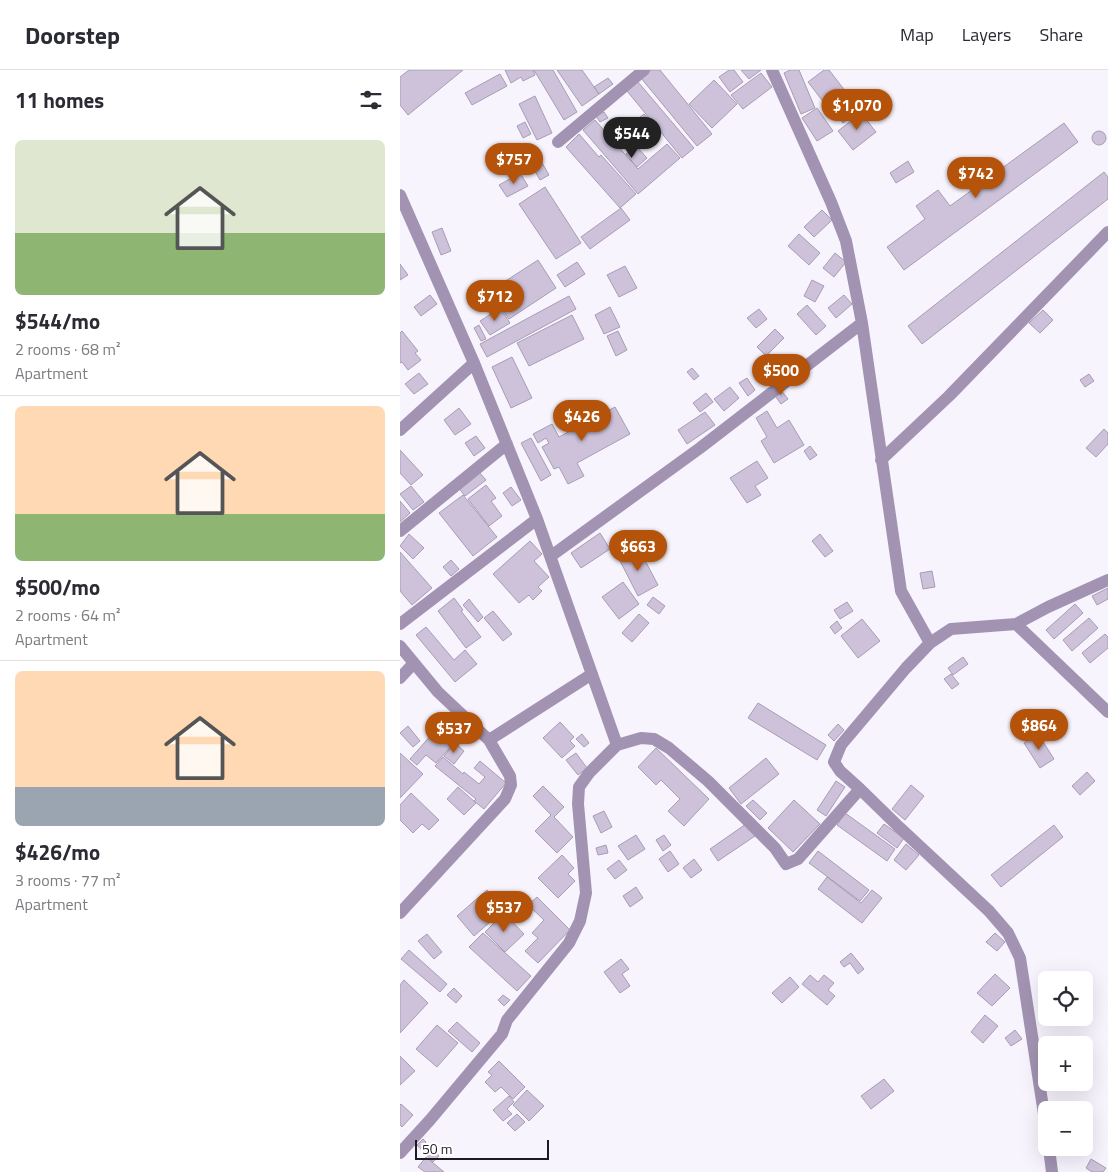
<!DOCTYPE html>
<meta charset="utf-8">
<style>
:root{--surface:#fff;--page:#f2f2f3;--text:#2b2b33;--muted:#7c7c81;--line:#e1e1e2;--accent:#b45309}
body{margin:0;font-family:"Titillium Web",sans-serif;background:var(--page);color:var(--text);height:100vh;display:flex;flex-direction:column;font-size:19px;white-space:nowrap}
*{box-sizing:border-box;margin:0}
p{font-size:16px;color:var(--muted)}
.icon{flex:none;width:28px;height:28px;fill:none;stroke:currentColor;stroke-width:2;stroke-linecap:round;stroke-linejoin:round}
.map{position:relative;flex:1;overflow:hidden}
.details{display:flex;flex-direction:column;background:var(--surface);width:400px}
.details>*{flex:none}
.controls{position:absolute;left:638px;top:901px;display:grid;gap:10px}
.controls a{display:grid;place-items:center;width:55px;height:55px;border-radius:8px;background:var(--surface);box-shadow:0 5px 20px #0002;font-size:25px}
.scale{position:absolute;left:15px;bottom:12px;width:134px;box-sizing:border-box;padding-left:5px;border:2px solid #1e1a22;border-top:0;font-size:14px;line-height:18px;white-space:nowrap;color:#1e1a22;-webkit-text-stroke:4px #fff;paint-order:stroke}
.price{position:absolute;translate:-50% -42px;padding:0 11px;border-radius:18px;background:var(--accent);color:#fff;font-size:16px;line-height:32px;filter:drop-shadow(0 1px 2px #0008)}
.price::after{content:'';position:absolute;left:50%;top:30px;width:15px;height:11px;margin-left:-8px;background:inherit;clip-path:polygon(0 0,100% 0,50% 100%)}
.price.selected{background:#222;color:#fff}
ul{padding:0;list-style:none}
li{display:grid;align-content:center;gap:10px;height:265px;padding:0 15px}
li+li{border-top:1px solid var(--line)}
li span{display:grid;place-items:center;height:155px;border-radius:8px;color:#555}
li>.icon{margin-inline-start:auto}
span .icon{width:90px;height:90px;fill:#fffc;stroke-width:1}
li b{font-size:21px}
h2{display:flex;justify-content:space-between;align-items:center;height:60px;padding:0 15px;font-size:21px}
header{display:flex;align-items:center;gap:30px;box-sizing:border-box;height:70px;padding:0 25px;background:var(--surface);border-bottom:1px solid var(--line)}
header strong{font-size:24px}
nav{display:flex;gap:28px;margin-inline-start:auto;font-size:18px}
main{display:flex;flex:1;min-height:0}
.map>svg:first-child{display:block}
</style>
<header>
<strong>Doorstep</strong>
<nav><a>Map</a><a>Layers</a><a>Share</a></nav>
</header>
<main>
<section class="details">
<h2>11 homes<svg class="icon" aria-label="filters" viewBox="0 0 24 24"><path d="M4 7h16M4 17h16"/><circle cx="9" cy="7" r="2"/><circle cx="15" cy="17" r="2"/></svg></h2>
<ul>
<li><span style="background:linear-gradient(#dfe7d0 60%,#8fb573 0)"><svg class="icon" aria-label="home" viewBox="0 0 24 24"><path d="M3 11l9-7 9 7M6 9v11h12V9"/></svg></span><div><b>$544/mo</b><p>2 rooms · 68 m²</p><p>Apartment</p></div></li>
<li><span style="background:linear-gradient(#ffd9b3 70%,#8fb573 0)"><svg class="icon" aria-label="home" viewBox="0 0 24 24"><path d="M3 11l9-7 9 7M6 9v11h12V9"/></svg></span><div><b>$500/mo</b><p>2 rooms · 64 m²</p><p>Apartment</p></div></li>
<li><span style="background:linear-gradient(#ffd9b3 75%,#9aa5b1 0)"><svg class="icon" aria-label="home" viewBox="0 0 24 24"><path d="M3 11l9-7 9 7M6 9v11h12V9"/></svg></span><div><b>$426/mo</b><p>3 rooms · 77 m²</p><p>Apartment</p></div></li>
</ul>
</section>
<div class="map">
<svg width="708" height="1102" viewBox="0 0 708 1102">
<rect width="100%" height="100%" fill="#f8f4fe"/>
<path fill="#cdc2da" stroke="#a79db4" d="M9,0H63L8,45L0,35V7Z
M105,0H133L135,5L123,11L121,7L111,13Z
M134,0H153L177,42L164,50Z
M157,0H182L199,24L182,36Z
M251,0H260L312,64L297,76L241,8Z
M329,0H334L343,12L330,22L319,7Z
M341,0H361L349,9Z
M390,0H399L415,38L401,44L384,3Z
M424,0H429L460,40L443,53L431,36L428,38L408,12Z
M361,3L372,17L343,39L331,25Z
M100,4L107,16L72,35L65,23Z
M208,8L213,14L199,24L194,17Z
M314,10L337,34L312,58L289,34Z
M238,12L294,78L282,88L227,21Z
M135,26L152,63L137,70L119,34Z
M417,38L433,61L417,71L402,48Z
M204,42L208,48L200,52L196,46Z
M461,43L476,62L453,80L438,61Z
M244,44L259,61L243,74L229,56Z
M195,50L238,99L267,74L280,88L238,124L183,60Z
M125,52L131,64L123,68L117,56Z
M664,53L678,72L504,200L487,177L525,149L516,136L538,120L550,136Z
M692 68a7 7 0 1 1 14 0a7 7 0 1 1-14 0Z
M179,64L199,87L201,85L236,124L220,138L166,77Z
M236,76L247,88L237,97L226,84Z
M141,91L149,105L140,110L132,96Z
M508,91L514,102L496,113L490,103Z
M704,102L708,107V129L522,274L508,256Z
M120,103L128,116L107,127L99,115Z
M145,117L181,173L156,189L119,134Z
M221,138L230,150L190,179L181,167Z
M422,140L432,150L414,167L404,157Z
M42,158L51,181L41,185L32,162Z
M399,164L420,183L409,195L388,176Z
M435,183L446,192L434,207L423,198Z
M138,190L156,218L109,249L90,221Z
M177,192L185,204L165,217L157,205Z
M0,194L8,205L0,210Z
M225,196L237,218L219,227L207,205Z
M412,210L424,216L415,232L404,226Z
M30,225L37,234L21,246L14,237Z
M444,225L452,234L436,248L428,238Z
M169,226L176,239L87,287L80,274Z
M407,235L426,256L416,265L397,244Z
M210,237L220,257L204,264L195,245Z
M100,238L110,253L90,265L80,251Z
M359,239L367,249L356,258L347,248Z
M643,240L653,250L640,263L629,253Z
M172,245L184,269L129,296L117,273Z
M79,255L86,269L81,271L74,258Z
M375,259L384,268L366,286L357,277Z
M2,261L18,281L15,283L21,290L8,300L2,292L0,293V263Z
M218,261L227,280L216,286L207,266Z
M112,287L132,328L111,338L92,297Z
M378,288L386,298L376,306L368,296Z
M292,298L299,306L294,310L287,302Z
M19,303L28,314L14,324L5,314Z
M689,304L694,311L685,317L680,310Z
M347,308L355,320L348,326L339,313Z
M330,317L339,328L324,341L314,329Z
M380,319L388,329L381,334L373,323Z
M306,323L313,332L300,342L293,333Z
M215,337L230,364L177,393L184,406L168,414L159,397L154,399L142,377L149,373L146,368L138,373L133,364L152,354L159,367Z
M59,338L71,354L55,365L44,350Z
M367,341L377,358L389,350L404,375L374,393L361,371L367,367L356,348Z
M305,342L315,355L287,374L278,360Z
M704,359L708,363V374L696,387L686,378Z
M76,366L85,378L74,386L65,373Z
M131,368L151,405L141,411L121,373Z
M410,376L417,385L410,390L404,381Z
M0,380L23,405L11,415L0,403Z
M357,391L368,408L355,416L361,425L347,433L330,408Z
M79,402L86,410L65,426L58,417Z
M86,415L96,428L91,431L102,446L89,456L68,429Z
M11,416L24,432L13,440L0,424Z
M111,417L121,430L112,436L103,423Z
M63,425L97,467L73,486L39,443Z
M0,431L10,443L0,452Z
M200,463L210,479L181,498L171,483Z
M9,464L24,478L13,489L0,476Z
M420,464L433,481L425,487L412,471Z
M130,471L142,484L134,491L149,507L138,517L142,521L133,530L129,525L119,533L93,504Z
M223,481L226,488L240,481L258,515L238,526L217,485Z
M0,482L32,518L12,535L0,521Z
M51,490L59,499L51,506L43,497Z
M532,501L535,517L523,519L520,503Z
M223,512L239,534L219,549L202,527Z
M708,518V529L697,535L692,526Z
M253,527L265,536L259,544L247,535Z
M54,528L63,540L61,541L81,567L66,578L38,541Z
M69,529L83,547L78,552L63,535Z
M447,532L453,541L440,549L434,540Z
M675,534L683,543L654,569L646,560Z
M93,541L112,564L103,571L84,548Z
M239,544L249,553L232,572L222,563Z
M689,548L698,558L672,581L663,570Z
M462,549L480,571L458,588L441,566Z
M437,551L442,558L435,564L430,557Z
M26,557L54,590L65,580L77,594L55,612L16,565Z
M705,564L708,567V578L690,593L682,583Z
M563,587L568,594L553,605L548,598Z
M551,604L559,614L552,619L544,609Z
M358,633L426,675L417,690L348,648Z
M160,652L174,667L170,671L175,676L162,688L143,668Z
M438,654L444,660L434,671L428,665Z
M40,655L57,670L36,693L26,685L17,695L10,689Z
M8,656L20,671L13,677L0,663Z
M182,664L189,673L184,677L176,669Z
M638,664L654,689L640,698L624,673Z
M55,673L64,681L54,694L44,686Z
M256,678L309,729L284,756L268,741L280,729L261,710L256,715L238,697Z
M0,683L23,704L0,728Z
M176,683L187,698L178,705L166,690Z
M43,687L63,704L64,702L79,714L85,707L74,698L80,691L106,713L84,739L74,731L76,729L35,696Z
M366,688L379,704L341,734L329,718Z
M687,702L695,711L680,725L672,716Z
M436,711L445,717L426,746L417,740Z
M511,715L524,726L505,750L492,739Z
M143,716L164,737L154,747L173,767L157,783L135,761L151,745L133,726Z
M58,717L76,733L64,745L47,729Z
M11,723L39,750L29,760L22,754L13,763L0,750V735Z
M353,730L367,743L360,750L346,736Z
M394,730L420,754L393,782L368,758Z
M204,741L212,757L201,763L193,746Z
M445,743L495,779L487,791L437,755Z
M346,754L355,766L318,791L310,779Z
M484,754L504,768L497,778L477,763Z
M654,755L663,767L601,817L591,805Z
M236,765L245,779L228,790L218,776Z
M264,765L271,775L263,781L256,770Z
M506,774L519,785L506,800L494,790Z
M206,775L208,783L198,785L196,778Z
M270,781L279,794L268,802L259,789Z
M418,781L469,820L460,831L409,793Z
M162,785L174,798L168,804L175,811L158,828L138,808Z
M294,789L302,800L291,808L283,798Z
M219,790L227,800L215,809L207,799Z
M427,807L461,833L472,820L482,828L462,853L418,819Z
M236,817L243,828L230,837L223,826Z
M87,820L105,839L74,866L57,846Z
M137,827L170,860L138,893L125,881L138,868L132,863L144,850L128,835Z
M104,843L124,864L105,882L85,862Z
M83,863L131,906L117,921L69,877Z
M595,863L605,872L597,881L586,872Z
M27,864L42,882L34,889L18,871Z
M9,880L47,914L40,922L1,889Z
M451,883L464,899L458,904L450,893L444,897L440,892Z
M221,889L229,899L222,904L230,916L220,923L204,902Z
M595,904L610,918L592,936L577,923Z
M410,905L418,912L424,905L434,913L428,920L435,926L427,935L402,914Z
M390,907L399,917L382,933L372,923Z
M4,910L28,933L0,963V915Z
M54,918L62,926L56,933L47,925Z
M103,925L110,930L104,936L98,930Z
M585,945L598,956L583,973L571,962Z
M57,952L80,973L72,982L48,961Z
M37,955L58,973L37,997L16,979Z
M615,960L622,969L611,976L605,968Z
M0,986L15,1001L0,1015Z
M99,991L125,1017L113,1029L101,1017L95,1022L85,1012L92,1005L88,1002Z
M484,1009L494,1021L471,1039L461,1026Z
M127,1020L144,1036L129,1051L113,1035Z
M109,1026L114,1032L107,1039L112,1044L103,1051L93,1040Z
M1,1034L13,1045L2,1057L0,1055V1035Z
M117,1044L125,1052L115,1061L107,1053Z
M23,1069L26,1072L24,1075L33,1083L35,1081L39,1086L33,1092L17,1075Z
M26,1087L44,1102H25L18,1097Z
M691,1089L706,1098L703,1102H692L686,1098Z"/>
<g fill="none" stroke-linecap="round" stroke-linejoin="round">
<path stroke="#a293b2" stroke-width="12" d="M372,0L431,132L446,171L462,253L501,521L530,573
M158,72L244,0
M0,125L74,293L137,449L217,675
M0,360L74,293
M481,390L549,326L708,162
M0,461L107,374
M151,486L300,378L462,253
M0,554L137,449
M616,554L708,642
M0,576L38,622L89,670L110,706L111,715L105,729L0,843
M0,608L14,593
M89,670L192,604
M646,1057L620,888L608,863L589,841L500,758L460,719L440,701L434,692L441,675L506,598L530,573L551,559L616,554L648,537L708,510
M649,1078L652,1102
M0,1083L30,1050L102,964L107,950L169,873L180,851L186,823L178,734L179,717L189,703L217,675L241,668L254,669L269,678L308,711L375,778L386,794L398,789L460,719"/>
</g>
</svg>
<div class="controls">
<a><svg class="icon" aria-label="locate" viewBox="0 0 24 24"><circle cx="12" cy="12" r="6"/><path d="M12 2v4M12 18v4M2 12h4M18 12h4"/></svg></a>
<a>+</a>
<a>−</a>
</div>
<div class="scale">50 m</div>
<b class="price" style="left:457px;top:61px">$1,070</b>
<b class="price selected" style="left:232px;top:89px">$544</b>
<b class="price" style="left:114px;top:115px">$757</b>
<b class="price" style="left:576px;top:129px">$742</b>
<b class="price" style="left:95px;top:252px">$712</b>
<b class="price" style="left:381px;top:326px">$500</b>
<b class="price" style="left:182px;top:372px">$426</b>
<b class="price" style="left:238px;top:502px">$663</b>
<b class="price" style="left:639px;top:681px">$864</b>
<b class="price" style="left:54px;top:684px">$537</b>
<b class="price" style="left:104px;top:863px">$537</b>
</div>
</main>
